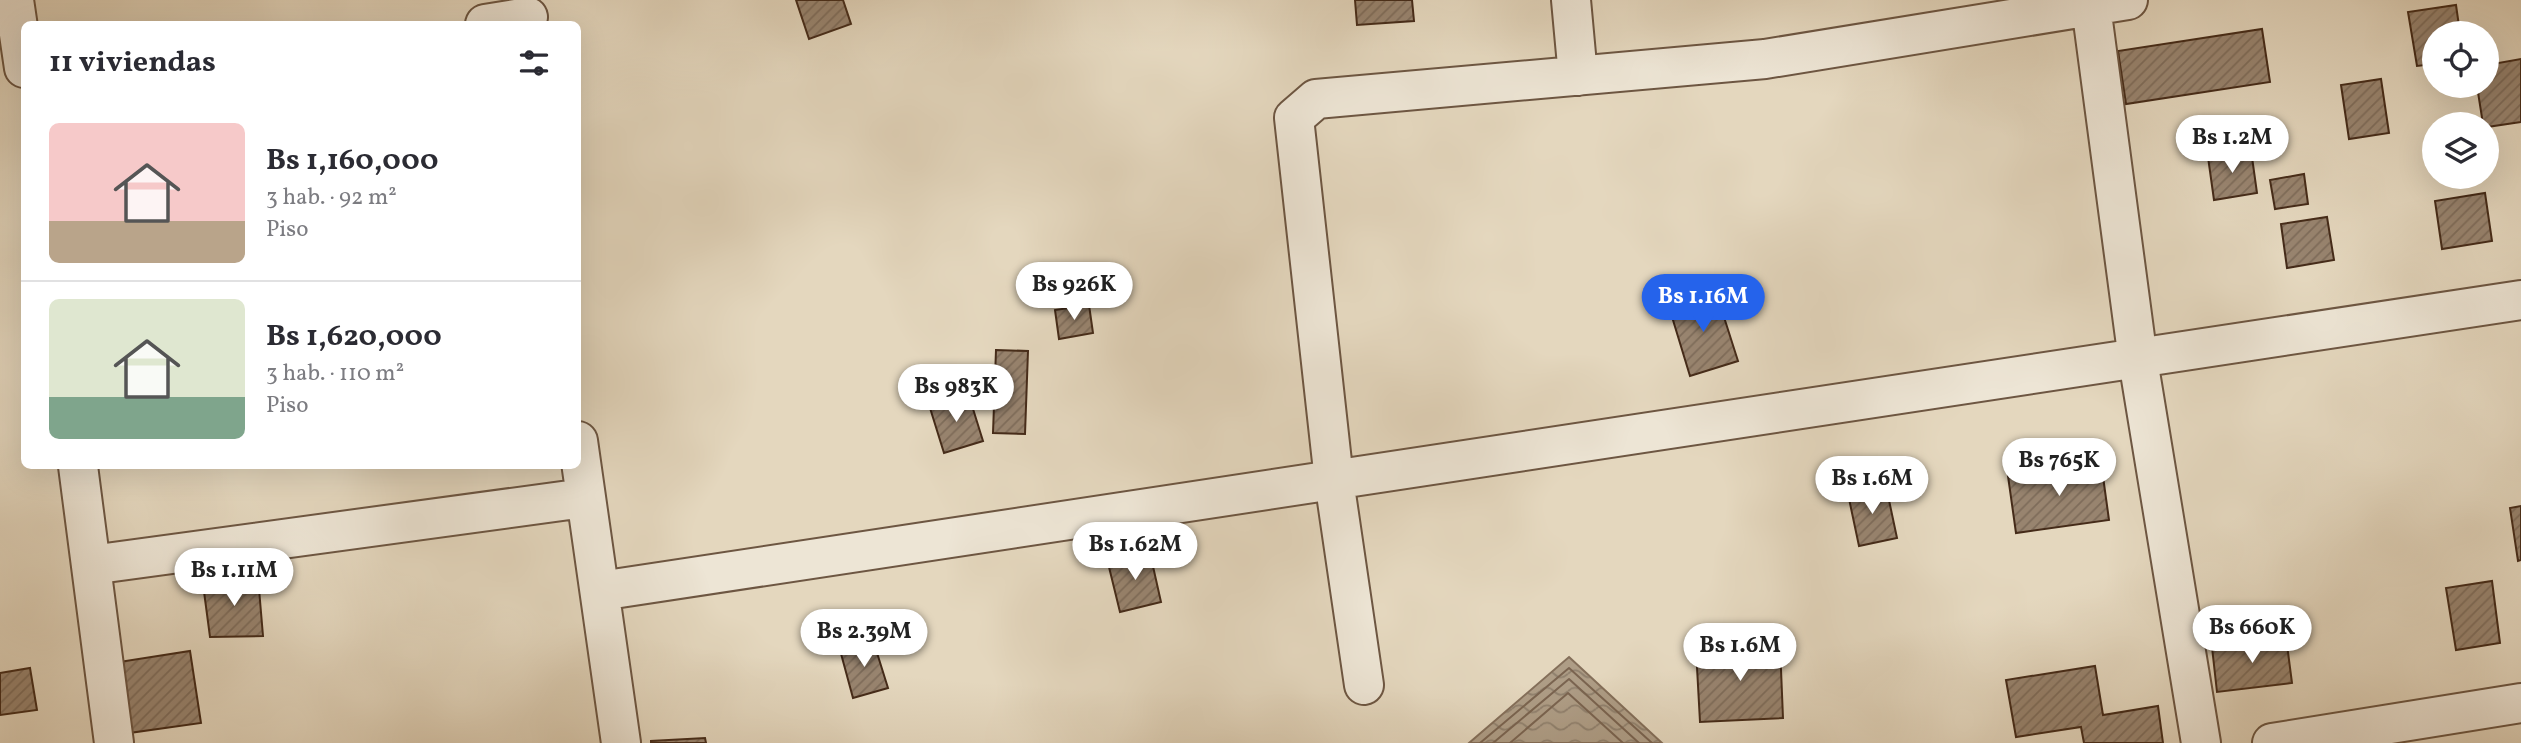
<!DOCTYPE html>
<html lang="es">
<meta charset="utf-8">
<style>
:root{--surface:#fff;--page:#f2f2f3;--text:#2b2b33;--muted:#7c7c81;--line:#e1e1e2;--accent:#2563eb}
body{margin:0;font-family:Vollkorn,serif;background:var(--page);color:var(--text);height:100vh;display:flex;flex-direction:column;font-size:26px;white-space:nowrap}
*{box-sizing:border-box;margin:0}
p{font-size:23px;color:var(--muted)}
.icon{flex:none;width:38px;height:38px;fill:none;stroke:currentColor;stroke-width:2;stroke-linecap:round;stroke-linejoin:round}
.map{position:relative;flex:1;overflow:hidden}
.drawer{position:absolute;left:21px;top:21px;width:560px;height:448px;display:flex;flex-direction:column;background:var(--surface);border-radius:10px;box-shadow:0 7px 28px #0002}
.drawer>*{flex:none}
.fabs{position:absolute;left:2422px;top:21px;display:grid;gap:14px}
.fabs a{display:grid;place-items:center;width:77px;height:77px;border-radius:50%;background:var(--surface);box-shadow:0 7px 28px #0002;font-size:35px}
.price{position:absolute;translate:-50% -60px;padding:0 16px;border-radius:24px;background:#fff;color:#222;font-size:23px;line-height:46px;filter:drop-shadow(0 2px 4px #0008)}
.price::after{content:'';position:absolute;left:50%;top:42px;width:21px;height:16px;margin-left:-10px;background:inherit;clip-path:polygon(0 0,100% 0,50% 100%)}
.price.current{background:var(--accent);color:#fff}
ul{padding:0;list-style:none}
li{display:flex;align-items:center;gap:21px;height:175px;padding:0 28px}
li+li{border-top:2px solid var(--line)}
li span{display:grid;place-items:center;flex:none;width:196px;height:140px;border-radius:10px;color:#555}
li>.icon{margin-inline-start:auto}
span .icon{width:84px;height:84px;fill:#fffc;stroke-width:1}
li b{font-size:30px}
h2{display:flex;justify-content:space-between;align-items:center;height:84px;padding:0 28px;font-size:30px}
.map>svg:first-child{display:block}
</style>
<div class="map">
<svg width="2521" height="743" viewBox="0 0 2521 743">
<defs>
<pattern id="water-waves" width="16" height="10" patternUnits="userSpaceOnUse" patternTransform="scale(1.75)"><rect width="16" height="10" fill="#ae9d86"/><path d="M0 5q4-4 8 0t8 0" fill="none" stroke="#8f806d"/></pattern>
<pattern id="building-hatch" width="6" height="6" patternUnits="userSpaceOnUse" patternTransform="scale(1.75)"><rect width="6" height="6" fill="#98846f"/><path d="M-1 1l2-2M0 6l6-6M5 7l2-2" fill="none" stroke="#7e6c5a"/></pattern>
</defs>
<rect width="100%" height="100%" fill="#e4d7be"/>
<filter id="stains"><feTurbulence type="fractalNoise" baseFrequency=".00286" numOctaves="4"/><feColorMatrix values="0 0 0 0 .2 0 0 0 0 .09 0 0 0 0 .02 0 0 0 .5 -.17"/></filter>
<radialGradient id="worn" r=".72"><stop offset=".6" stop-color="#630" stop-opacity="0"/><stop offset="1" stop-color="#630" stop-opacity=".3"/></radialGradient>
<path fill="url(#water-waves)" stroke="#846f5a" stroke-width="2" d="M1569,657L1662,743H1469Z"/>
<g fill="none" stroke-linecap="round" stroke-linejoin="round">
<path stroke="#7a6450" stroke-width="2" d="M1480,743L1569,668L1652,743
M1493,743L1569,679L1639,743
M1510,743L1568,693L1623,743"/>
</g>
<path fill="url(#building-hatch)" stroke="#452b19" stroke-width="2" d="M796,0H843L851,24L809,39Z
M1355,0H1412L1414,21L1357,25Z
M2456,5L2460,33H2434V64L2417,66L2408,12Z
M2262,29L2270,82L2126,104L2118,51Z
M2521,59V122L2487,127V124H2483L2477,86H2487V65Z
M2381,79L2389,133L2349,139L2341,85Z
M2251,150L2257,193L2214,200L2208,157Z
M2304,174L2308,204L2275,209L2270,180Z
M2485,193L2492,241L2442,249L2435,201Z
M2327,217L2334,260L2287,268L2281,224Z
M1716,292L1738,361L1690,376L1669,307Z
M1089,305L1093,333L1059,339L1055,310Z
M996,350L1028,351L1025,434L993,433Z
M969,396L983,441L944,453L930,408Z
M2101,462L2109,520L2016,533L2008,476Z
M1886,486L1897,538L1859,546L1848,494Z
M2521,506V560L2518,561L2510,508Z
M1150,553L1161,602L1120,612L1108,563Z
M258,577L263,636L210,637L203,584Z
M2492,581L2500,643L2456,650L2446,588Z
M2286,637L2292,683L2217,692L2212,647Z
M873,640L888,688L853,698L840,650Z
M1780,645L1783,718L1700,722L1696,649Z
M190,651L201,723L129,733L119,662Z
M2095,666L2103,715L2158,706L2163,743H2084L2081,727L2016,737L2006,680Z
M30,668L37,710L0,715V673Z
M705,738L706,743H651V741Z"/>
<g fill="none" stroke-linecap="round" stroke-linejoin="round">
<defs>
<path id="minor" d="M14,0L24,68
M1571,0L1578,76
M2091,6L2138,360L2201,743
M485,24L528,17
M578,441L621,743
M78,466L114,743
M91,565L584,498
M600,591L2521,300
M1364,685L1334,480L1294,118L1316,99L1765,59L2128,0
M2272,743L2521,703"/>
</defs>
<use href="#minor" stroke="#6d5642" stroke-width="42"/>
<use href="#minor" stroke="#ede5d5" stroke-width="38"/>
</g>
<rect width="100%" height="100%" filter="url(#stains)"/>
<rect width="100%" height="100%" fill="url(#worn)"/>
</svg>
<div class="fabs">
<a><svg class="icon" aria-label="locate" viewBox="0 0 24 24"><circle cx="12" cy="12" r="6"/><path d="M12 2v4M12 18v4M2 12h4M18 12h4"/></svg></a>
<a><svg class="icon" aria-label="layers" viewBox="0 0 24 24"><path d="M12 4l9 5-9 5-9-5zM3 14l9 5 9-5"/></svg></a>
</div>
<b class="price" style="left:2232px;top:175px">Bs 1.2M</b>
<b class="price" style="left:1074px;top:322px">Bs 926K</b>
<b class="price current" style="left:1703px;top:334px">Bs 1.16M</b>
<b class="price" style="left:956px;top:424px">Bs 983K</b>
<b class="price" style="left:2059px;top:498px">Bs 765K</b>
<b class="price" style="left:1872px;top:516px">Bs 1.6M</b>
<b class="price" style="left:1135px;top:582px">Bs 1.62M</b>
<b class="price" style="left:234px;top:608px">Bs 1.11M</b>
<b class="price" style="left:2252px;top:665px">Bs 660K</b>
<b class="price" style="left:864px;top:669px">Bs 2.39M</b>
<b class="price" style="left:1740px;top:683px">Bs 1.6M</b>
<section class="drawer">
<h2>11 viviendas<svg class="icon" aria-label="filters" viewBox="0 0 24 24"><path d="M4 7h16M4 17h16"/><circle cx="9" cy="7" r="2"/><circle cx="15" cy="17" r="2"/></svg></h2>
<ul>
<li><span style="background:linear-gradient(#f6c9c9 70%,#b9a48a 0)"><svg class="icon" aria-label="home" viewBox="0 0 24 24"><path d="M3 11l9-7 9 7M6 9v11h12V9"/></svg></span><div><b>Bs 1,160,000</b><p>3 hab. · 92 m²</p><p>Piso</p></div></li>
<li><span style="background:linear-gradient(#dfe7d0 70%,#7fa58c 0)"><svg class="icon" aria-label="home" viewBox="0 0 24 24"><path d="M3 11l9-7 9 7M6 9v11h12V9"/></svg></span><div><b>Bs 1,620,000</b><p>3 hab. · 110 m²</p><p>Piso</p></div></li>
</ul>
</section>
</div>
